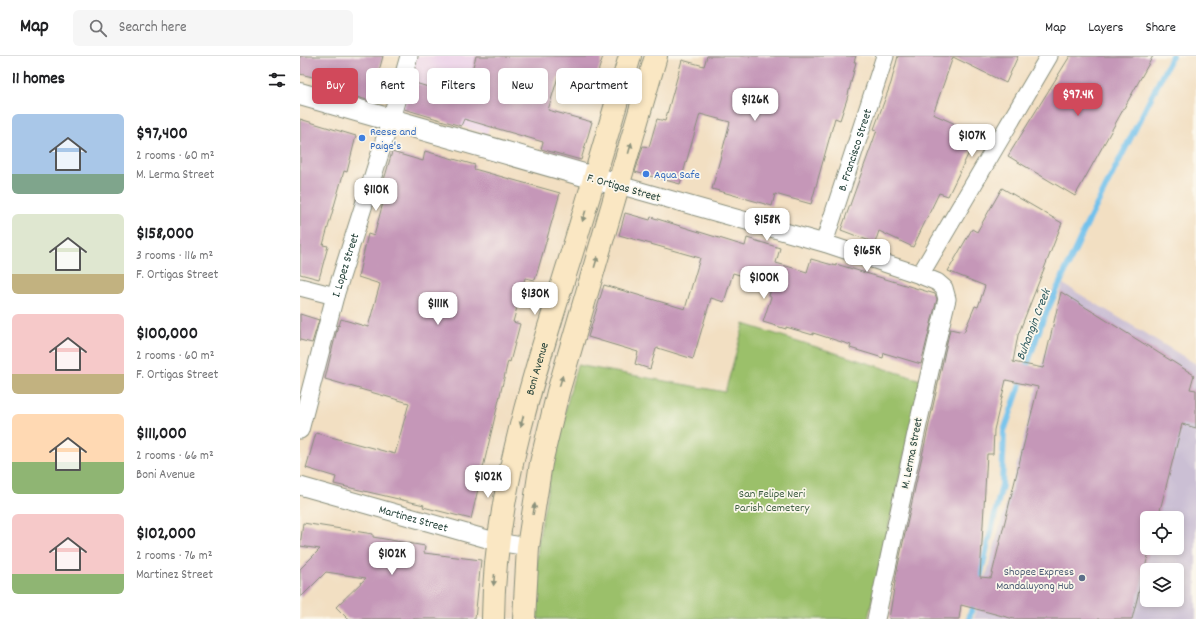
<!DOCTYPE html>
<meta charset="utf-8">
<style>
:root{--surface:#fff;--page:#f6f6f6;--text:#202124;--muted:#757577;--line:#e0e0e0;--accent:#d1495b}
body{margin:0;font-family:Dekko,sans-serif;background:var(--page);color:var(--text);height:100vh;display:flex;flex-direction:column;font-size:15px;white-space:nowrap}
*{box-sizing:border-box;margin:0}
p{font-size:13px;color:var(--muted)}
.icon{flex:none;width:22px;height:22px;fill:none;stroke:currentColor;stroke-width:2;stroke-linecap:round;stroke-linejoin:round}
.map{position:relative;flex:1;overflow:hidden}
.panel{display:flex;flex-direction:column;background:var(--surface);width:300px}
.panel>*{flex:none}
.guide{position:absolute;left:12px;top:12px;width:380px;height:36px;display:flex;gap:8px}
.tools{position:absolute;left:840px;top:455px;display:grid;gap:8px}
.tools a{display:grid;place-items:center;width:44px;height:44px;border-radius:6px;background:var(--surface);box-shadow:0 2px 6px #0003;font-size:20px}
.price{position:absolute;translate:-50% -34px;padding:0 9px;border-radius:8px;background:#fff;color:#222;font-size:13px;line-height:26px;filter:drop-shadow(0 1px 2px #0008)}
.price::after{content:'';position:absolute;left:50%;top:24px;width:12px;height:9px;margin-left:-6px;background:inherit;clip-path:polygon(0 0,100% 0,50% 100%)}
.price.current{background:var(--accent);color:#fff}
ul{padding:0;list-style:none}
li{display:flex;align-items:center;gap:12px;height:100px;padding:0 12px}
li span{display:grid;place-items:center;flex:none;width:112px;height:80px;border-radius:6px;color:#555}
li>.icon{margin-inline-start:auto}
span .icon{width:48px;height:48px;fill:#fffc;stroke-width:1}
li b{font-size:17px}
h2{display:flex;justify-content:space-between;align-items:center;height:48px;padding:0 12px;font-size:17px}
.chip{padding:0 14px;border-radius:6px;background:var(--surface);box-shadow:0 2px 6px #0003;font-size:14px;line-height:36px}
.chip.current{background:var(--accent);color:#fff}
header{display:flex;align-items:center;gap:24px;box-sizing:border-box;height:56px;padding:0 20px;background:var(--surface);border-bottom:1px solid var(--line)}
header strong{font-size:19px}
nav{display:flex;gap:22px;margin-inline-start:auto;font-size:14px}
.search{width:280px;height:36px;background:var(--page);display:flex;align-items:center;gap:10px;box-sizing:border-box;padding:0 14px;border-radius:6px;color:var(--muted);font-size:15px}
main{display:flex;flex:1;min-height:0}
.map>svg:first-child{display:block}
</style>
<header>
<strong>Map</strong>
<div class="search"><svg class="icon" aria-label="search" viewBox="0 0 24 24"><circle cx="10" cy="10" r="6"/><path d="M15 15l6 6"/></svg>Search here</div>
<nav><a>Map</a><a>Layers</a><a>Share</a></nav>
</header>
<main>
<section class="panel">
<h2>11 homes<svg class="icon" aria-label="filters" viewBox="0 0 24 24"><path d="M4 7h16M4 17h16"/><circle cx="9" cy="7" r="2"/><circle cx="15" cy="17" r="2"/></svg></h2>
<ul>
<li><span style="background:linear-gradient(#a9c7e8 75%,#7fa58c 0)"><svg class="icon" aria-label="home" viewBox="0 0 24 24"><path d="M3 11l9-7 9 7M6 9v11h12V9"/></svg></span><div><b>$97,400</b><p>2 rooms · 60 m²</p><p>M. Lerma Street</p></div></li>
<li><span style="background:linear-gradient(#dfe7d0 75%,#c2b280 0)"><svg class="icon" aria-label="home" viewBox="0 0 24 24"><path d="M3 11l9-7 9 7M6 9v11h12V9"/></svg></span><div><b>$158,000</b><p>3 rooms · 116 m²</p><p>F. Ortigas Street</p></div></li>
<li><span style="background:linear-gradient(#f6c9c9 75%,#c2b280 0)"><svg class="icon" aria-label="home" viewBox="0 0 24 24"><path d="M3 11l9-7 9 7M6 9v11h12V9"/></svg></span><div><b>$100,000</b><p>2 rooms · 60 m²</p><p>F. Ortigas Street</p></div></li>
<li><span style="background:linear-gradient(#ffd9b3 60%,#8fb573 0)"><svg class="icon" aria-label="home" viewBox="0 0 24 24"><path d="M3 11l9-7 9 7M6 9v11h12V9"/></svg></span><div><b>$111,000</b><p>2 rooms · 66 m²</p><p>Boni Avenue</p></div></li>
<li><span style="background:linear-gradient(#f6c9c9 75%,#8fb573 0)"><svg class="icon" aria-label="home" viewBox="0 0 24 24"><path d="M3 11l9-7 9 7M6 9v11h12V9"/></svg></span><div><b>$102,000</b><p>2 rooms · 76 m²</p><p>Martinez Street</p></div></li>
</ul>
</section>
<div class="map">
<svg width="896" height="563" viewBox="0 0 896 563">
<rect width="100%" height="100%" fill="#fbf7ec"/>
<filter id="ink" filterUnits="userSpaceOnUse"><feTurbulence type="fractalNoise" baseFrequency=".025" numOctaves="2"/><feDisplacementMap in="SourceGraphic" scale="8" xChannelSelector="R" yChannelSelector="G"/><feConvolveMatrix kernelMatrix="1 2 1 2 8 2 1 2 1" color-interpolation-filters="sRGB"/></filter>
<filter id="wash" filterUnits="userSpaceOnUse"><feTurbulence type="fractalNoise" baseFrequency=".012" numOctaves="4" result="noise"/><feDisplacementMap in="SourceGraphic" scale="16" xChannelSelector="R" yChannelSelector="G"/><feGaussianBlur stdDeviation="0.9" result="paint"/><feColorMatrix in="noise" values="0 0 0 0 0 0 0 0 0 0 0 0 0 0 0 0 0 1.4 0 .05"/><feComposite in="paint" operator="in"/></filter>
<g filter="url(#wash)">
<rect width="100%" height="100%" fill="#f2dfc2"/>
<path fill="#ecd1e9" d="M115,0H210L187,78L100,52Z"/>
<path fill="#cbbfd4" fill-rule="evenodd" d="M763,228L896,308V563H674L713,424ZM847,462H877V492H847ZM847,514H877V544H847Z"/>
<path fill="#9bc06a" stroke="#5d7e4f" d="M444,268L621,324L568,563H234L238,487L254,398L277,309L425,336Z"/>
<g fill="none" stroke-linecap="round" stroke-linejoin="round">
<path stroke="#71c1ec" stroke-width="6" d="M678,529L702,429L704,375L742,266L786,170L872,0
M669,563L674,545"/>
</g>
<g id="blocks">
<path fill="#c597b8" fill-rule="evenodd" d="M0,0H83L71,45L39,36L40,32L20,27L21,23L0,18Z
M176,0H303L293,32L258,21L248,54L292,66L281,104L241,93L243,86L188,70L164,63L161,70L104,53L112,26L164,42Z
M407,0H556L554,6H556L547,43L540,64L535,62L511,148L475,138L472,150L412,133L430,66L400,58L380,128L335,116L343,90L349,91L357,63L365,65L382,4L404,10Z
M598,0H718L706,27L653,1L633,58L678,78L648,140L639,137L613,191L579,175L575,187L541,174L577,74L574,73L591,27Z
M770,0H853L775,140L708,100Z
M0,63L56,80L47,116L44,115L23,189L28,190L19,223L0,218Z
M125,95L175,109L174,113L260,137L235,224L225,222L213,266L220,268L210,306L208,305L171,463L123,451L124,449L34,428L36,421L6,412L16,377L95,398L109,347L25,323L38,269L39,270L41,263L68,271L80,228L58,221L68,178L74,180L87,132L82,131L92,96L123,105Z
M702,132L762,167L718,279L713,306L743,312L761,236L894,319L890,333L896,334V372L882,368L858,462H847V492H850L832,563H714L661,549L659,563H589L597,514L650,273L664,276L675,250L678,251L685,230L648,215L672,173L677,176ZM706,324L738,331L691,522L680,521L687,398H693L694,374Z
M325,157L350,164L351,161L445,190L447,182L480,192L476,207L507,216L511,203L536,210V208L635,238L637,243L621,308L584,297L583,302L550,292L551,289L513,277V279L486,271V273L463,266L471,241L469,240L472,229L433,217L424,246L411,242L393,303L358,292L356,293L350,313L335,308L338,296L288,281L304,229L385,253L400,202L319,179Z
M0,258L19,264L12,287L0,284Z
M3,467L73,478V481L125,490L124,497L181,504L175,563H48L36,551L66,522L26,516L0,542V513L20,493L0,490Z"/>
</g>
</g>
<g filter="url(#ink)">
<use href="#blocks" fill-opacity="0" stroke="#888e7b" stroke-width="1"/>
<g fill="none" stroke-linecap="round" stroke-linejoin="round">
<defs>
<g id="minor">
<path d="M319,129L524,187L620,219L637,226L644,232L647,243C621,349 599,456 576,563"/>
<path id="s1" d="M524,187L585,0"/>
<path d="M620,219L749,0"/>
<path d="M0,231L35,240"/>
<path id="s2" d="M0,374L35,240L91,63L109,0"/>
<path id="s3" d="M0,430L198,486L228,491"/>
</g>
<path id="tertiary" d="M0,38L319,129"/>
<g id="secondary">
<path id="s4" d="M193,563C194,440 233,322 269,206C290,138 310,69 330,0"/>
<path d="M224,563L228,491L241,407L258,336L356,0"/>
</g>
</defs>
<use href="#minor" stroke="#888e7b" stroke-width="19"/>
<use href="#tertiary" stroke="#888e7b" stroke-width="24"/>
<use href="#secondary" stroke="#888e7b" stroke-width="24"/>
<use href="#minor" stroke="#fff" stroke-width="17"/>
<use href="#tertiary" stroke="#fff" stroke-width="22"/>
<use href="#secondary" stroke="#fae7c3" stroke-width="22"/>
</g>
<defs><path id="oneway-solid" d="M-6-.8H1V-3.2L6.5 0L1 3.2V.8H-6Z"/></defs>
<g fill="#8c927c">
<use href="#oneway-solid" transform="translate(330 92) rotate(-74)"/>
<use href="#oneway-solid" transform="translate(284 160) rotate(107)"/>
<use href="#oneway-solid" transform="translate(296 206) rotate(-73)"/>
<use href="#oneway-solid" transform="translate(261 325) rotate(-74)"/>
<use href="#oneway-solid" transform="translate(222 365) rotate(105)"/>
<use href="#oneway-solid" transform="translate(234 453) rotate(-81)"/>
<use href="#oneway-solid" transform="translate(194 524) rotate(95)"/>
</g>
</g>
<g fill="#3f7fe0" stroke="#fbf7ec" stroke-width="1.5">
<circle cx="62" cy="82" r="4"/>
<circle cx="346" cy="118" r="4"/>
</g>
<circle fill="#5c6f8a" stroke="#fbf7ec" stroke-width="1.5" cx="782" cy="522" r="4"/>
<g text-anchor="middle" stroke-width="3.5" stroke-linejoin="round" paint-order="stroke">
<g font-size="12" fill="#366cbe" stroke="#fbf7ec" text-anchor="start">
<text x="70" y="79">Reese and<tspan x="70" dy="14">Paige's</tspan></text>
<text x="354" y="122">Aqua Safe</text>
</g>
<g font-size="12" fill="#1f3d34" stroke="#fbf7ec">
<text dy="4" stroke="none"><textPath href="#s1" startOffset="98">B. Francisco Street</textPath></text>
<text transform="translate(324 131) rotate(16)" y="4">F. Ortigas Street</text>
<text dy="4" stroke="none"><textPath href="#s2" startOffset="171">I. Lopez Street</textPath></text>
<text dy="4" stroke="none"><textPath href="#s4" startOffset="255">Boni Avenue</textPath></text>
<text transform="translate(611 397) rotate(-79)" y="4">M. Lerma Street</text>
<text dy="4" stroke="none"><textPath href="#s3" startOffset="118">Martinez Street</textPath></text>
</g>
<g font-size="12" fill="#3e5e42" stroke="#fbf7ec">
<text x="472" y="441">San Felipe Neri<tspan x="472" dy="14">Parish Cemetery</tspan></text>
</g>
<g font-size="12" fill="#4e5e75" stroke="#fbf7ec" text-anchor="end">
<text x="774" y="519">Shopee Express<tspan x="774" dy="14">Mandaluyong Hub</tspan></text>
</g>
<g font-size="13" font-style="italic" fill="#345e62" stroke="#fbf7ec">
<text transform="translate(732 268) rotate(-69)" y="5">Buhangin Creek</text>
</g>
</g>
</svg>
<div class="tools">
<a><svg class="icon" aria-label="locate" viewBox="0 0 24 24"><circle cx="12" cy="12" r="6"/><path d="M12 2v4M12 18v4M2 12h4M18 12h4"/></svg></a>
<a><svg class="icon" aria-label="layers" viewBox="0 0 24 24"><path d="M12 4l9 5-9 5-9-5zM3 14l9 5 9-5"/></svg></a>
</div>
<b class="price current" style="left:778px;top:61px">$97.4K</b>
<b class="price" style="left:455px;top:66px">$126K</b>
<b class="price" style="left:672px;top:102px">$107K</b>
<b class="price" style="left:76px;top:156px">$110K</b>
<b class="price" style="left:467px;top:186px">$158K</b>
<b class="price" style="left:567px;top:217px">$165K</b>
<b class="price" style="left:464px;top:244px">$100K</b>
<b class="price" style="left:235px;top:260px">$130K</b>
<b class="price" style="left:138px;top:270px">$111K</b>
<b class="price" style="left:188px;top:443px">$102K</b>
<b class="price" style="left:92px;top:520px">$102K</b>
<div class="guide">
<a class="chip current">Buy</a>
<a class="chip">Rent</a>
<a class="chip">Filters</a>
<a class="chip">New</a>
<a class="chip">Apartment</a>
</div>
</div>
</main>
